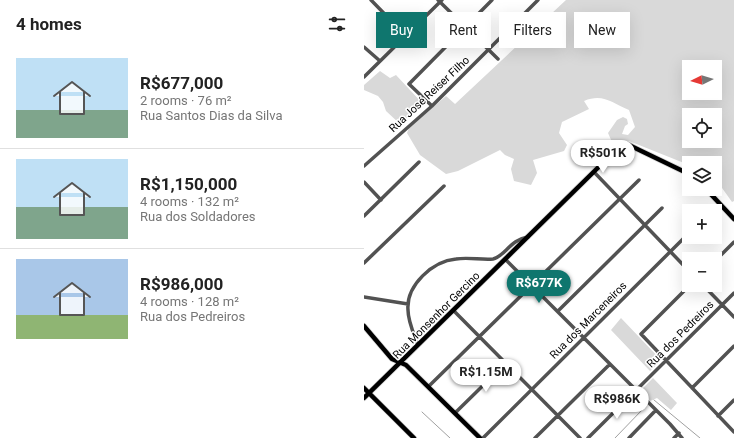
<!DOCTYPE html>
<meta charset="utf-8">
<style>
:root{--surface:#fff;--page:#f6f6f6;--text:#222;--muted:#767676;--line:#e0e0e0;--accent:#0f766e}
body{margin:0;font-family:Roboto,sans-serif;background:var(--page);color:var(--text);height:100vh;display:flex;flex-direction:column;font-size:15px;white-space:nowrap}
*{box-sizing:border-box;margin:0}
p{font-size:13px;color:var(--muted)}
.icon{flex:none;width:22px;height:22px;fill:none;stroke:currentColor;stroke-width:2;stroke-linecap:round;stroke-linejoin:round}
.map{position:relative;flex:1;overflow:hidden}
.sheet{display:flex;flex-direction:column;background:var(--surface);width:364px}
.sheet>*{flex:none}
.banner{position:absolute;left:12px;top:12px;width:298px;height:36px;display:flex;gap:8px}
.needle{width:26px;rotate:265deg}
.controls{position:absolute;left:318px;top:60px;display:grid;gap:8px}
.controls a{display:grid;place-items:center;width:40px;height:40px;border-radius:0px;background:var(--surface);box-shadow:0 4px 16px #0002;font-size:20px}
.price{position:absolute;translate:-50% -34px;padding:0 9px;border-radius:14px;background:#fff;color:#222;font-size:13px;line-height:26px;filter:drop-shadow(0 1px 2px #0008)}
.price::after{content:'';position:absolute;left:50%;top:24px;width:12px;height:9px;margin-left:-6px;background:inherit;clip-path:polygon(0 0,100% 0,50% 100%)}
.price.selected{background:var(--accent);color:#fff}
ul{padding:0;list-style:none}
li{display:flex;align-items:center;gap:12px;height:100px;padding:0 16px}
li+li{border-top:1px solid var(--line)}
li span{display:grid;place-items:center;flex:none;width:112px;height:80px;border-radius:0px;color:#555}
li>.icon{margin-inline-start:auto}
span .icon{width:48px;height:48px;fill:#fffc;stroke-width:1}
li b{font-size:17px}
h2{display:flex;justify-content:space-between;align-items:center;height:48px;padding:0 16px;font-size:17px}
.tag{padding:0 14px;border-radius:0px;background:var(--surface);box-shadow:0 4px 16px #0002;font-size:14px;line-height:36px}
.tag.selected{background:var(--accent);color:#fff}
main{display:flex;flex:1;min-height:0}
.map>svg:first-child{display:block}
</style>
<main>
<section class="sheet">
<h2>4 homes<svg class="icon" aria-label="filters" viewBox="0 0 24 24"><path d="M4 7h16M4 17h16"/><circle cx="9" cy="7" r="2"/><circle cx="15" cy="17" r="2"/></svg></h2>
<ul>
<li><span style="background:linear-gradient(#bfe0f5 65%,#7fa58c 0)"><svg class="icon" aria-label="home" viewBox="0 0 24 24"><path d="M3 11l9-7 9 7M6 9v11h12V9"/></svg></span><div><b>R$677,000</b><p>2 rooms · 76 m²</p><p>Rua Santos Dias da Silva</p></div></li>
<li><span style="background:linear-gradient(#bfe0f5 60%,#7fa58c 0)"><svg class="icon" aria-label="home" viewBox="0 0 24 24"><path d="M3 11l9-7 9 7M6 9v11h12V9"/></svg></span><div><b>R$1,150,000</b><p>4 rooms · 132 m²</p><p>Rua dos Soldadores</p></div></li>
<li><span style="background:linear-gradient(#a9c7e8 70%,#8fb573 0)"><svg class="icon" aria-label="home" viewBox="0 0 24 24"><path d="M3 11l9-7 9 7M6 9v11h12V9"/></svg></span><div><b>R$986,000</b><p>4 rooms · 128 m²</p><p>Rua dos Pedreiros</p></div></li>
</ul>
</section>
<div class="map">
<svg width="370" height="438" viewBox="0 0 370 438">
<rect width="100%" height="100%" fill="#fff"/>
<path fill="#d9d9d9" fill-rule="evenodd" d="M202,0H370V201L368,202L351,178V163H325V165L265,141L248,142L244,133L253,120L259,117L263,119L264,124L261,126L258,134L264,135L271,127L265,110C248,103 239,93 220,101L225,109L198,122L195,133L203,145L200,151L169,160L173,173L167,185L150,181L147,169L150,159L141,155L136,150L94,171L82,174L56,155L43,133L45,128L82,96L91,104ZM325,67H351V93H325ZM325,115H351V141H325Z
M16,71L26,78L32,75L59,104L36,124L22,111L19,102L14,96L0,90V85Z
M257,318L297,360L286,371L247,330Z
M289,378L313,403L307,410L293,398L286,401L276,391Z"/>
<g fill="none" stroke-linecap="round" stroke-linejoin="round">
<path stroke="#a0a0a0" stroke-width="1" d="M290,400L336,438
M58,412L86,438
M251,438L279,409"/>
<defs>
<path id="major" d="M342,189L370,219
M0,326L28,359L42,365L116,438
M0,388L50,438
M0,398L257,145L263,144L269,147L325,174"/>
</defs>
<use href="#major" stroke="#dbdbdb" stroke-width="6"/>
<path stroke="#525252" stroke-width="3.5" d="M7,0L42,36
M74,0L134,59
M0,47L16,61
M0,77L78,0
M68,106L45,84L128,0
M0,166L68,106L174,0
M230,172L325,271
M0,182L17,200
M0,216L55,162
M141,259L306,424L318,438
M351,261L370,242
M0,263L80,186
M326,285L277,334L370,432
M339,285L370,317
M0,297L44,304
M89,310L216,438
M194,311L298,208
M54,345C50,334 44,322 44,310C42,285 69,261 92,259C104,257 117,260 129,259C140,257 147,239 164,237
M65,386L275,180
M328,388L370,346
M91,413L142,363
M354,416L370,400
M119,438L325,233
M171,438L246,364
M224,438L370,293
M265,438L292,410
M310,438L315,433"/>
<use href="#major" stroke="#000" stroke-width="4.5"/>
</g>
<g text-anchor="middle" stroke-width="3" stroke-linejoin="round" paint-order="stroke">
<g font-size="11" fill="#000" stroke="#fff">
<text transform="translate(65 94) rotate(-43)" y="4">Rua José Reiser Filho</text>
<text transform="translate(72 315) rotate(-45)" y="4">Rua Monsenhor Gercino</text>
<text transform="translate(224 320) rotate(-45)" y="4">Rua dos Marceneiros</text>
<text transform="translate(316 334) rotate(-45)" y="4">Rua dos Pedreiros</text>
</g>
</g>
</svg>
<div class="controls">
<a><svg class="needle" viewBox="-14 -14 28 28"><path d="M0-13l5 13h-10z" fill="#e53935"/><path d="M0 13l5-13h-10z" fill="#767676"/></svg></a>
<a><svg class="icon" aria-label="locate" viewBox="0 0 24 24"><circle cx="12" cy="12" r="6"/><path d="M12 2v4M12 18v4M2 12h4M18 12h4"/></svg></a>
<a><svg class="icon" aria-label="layers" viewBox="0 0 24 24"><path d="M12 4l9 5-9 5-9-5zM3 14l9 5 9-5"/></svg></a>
<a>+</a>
<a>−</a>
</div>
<b class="price" style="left:239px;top:174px">R$501K</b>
<b class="price selected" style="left:175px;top:304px">R$677K</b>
<b class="price" style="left:122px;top:393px">R$1.15M</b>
<b class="price" style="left:253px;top:420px">R$986K</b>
<div class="banner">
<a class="tag selected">Buy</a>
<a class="tag">Rent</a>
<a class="tag">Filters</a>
<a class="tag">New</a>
</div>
</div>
</main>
